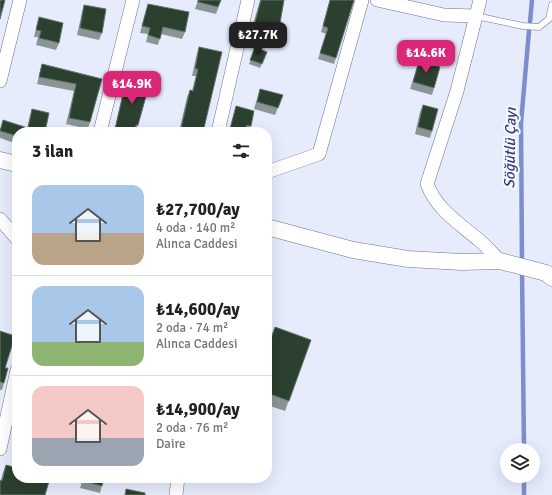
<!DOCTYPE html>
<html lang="tr">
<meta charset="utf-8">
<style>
:root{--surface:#fff;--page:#f6f6f6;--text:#202124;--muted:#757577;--line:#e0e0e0;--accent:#db2777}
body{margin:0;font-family:Signika,sans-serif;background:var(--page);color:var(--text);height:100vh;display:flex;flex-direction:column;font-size:15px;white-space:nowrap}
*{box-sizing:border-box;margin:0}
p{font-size:13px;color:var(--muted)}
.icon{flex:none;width:22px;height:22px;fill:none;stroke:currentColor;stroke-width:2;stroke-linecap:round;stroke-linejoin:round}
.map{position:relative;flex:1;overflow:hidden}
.sheet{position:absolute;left:12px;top:127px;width:260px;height:356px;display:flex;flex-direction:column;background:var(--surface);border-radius:16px;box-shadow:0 4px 16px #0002}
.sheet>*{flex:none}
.tools{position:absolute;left:500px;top:443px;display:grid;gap:8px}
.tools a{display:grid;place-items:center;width:40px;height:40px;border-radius:50%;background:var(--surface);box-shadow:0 4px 16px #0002;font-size:20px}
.price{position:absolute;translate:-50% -34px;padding:0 9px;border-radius:8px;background:var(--accent);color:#fff;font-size:13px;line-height:26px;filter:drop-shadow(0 1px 2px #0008)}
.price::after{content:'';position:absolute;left:50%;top:24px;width:12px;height:9px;margin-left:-6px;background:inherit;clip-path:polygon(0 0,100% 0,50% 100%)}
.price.active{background:#222;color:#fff}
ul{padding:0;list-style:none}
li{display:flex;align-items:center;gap:12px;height:100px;padding:0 20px}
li+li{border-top:1px solid var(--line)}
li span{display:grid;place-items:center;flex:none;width:112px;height:80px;border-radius:12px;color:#555}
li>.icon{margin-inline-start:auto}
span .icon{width:48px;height:48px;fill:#fffc;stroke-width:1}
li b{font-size:17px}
h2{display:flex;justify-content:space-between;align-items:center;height:48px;padding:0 20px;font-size:17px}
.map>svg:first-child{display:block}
</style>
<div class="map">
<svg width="552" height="495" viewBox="0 0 552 495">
<rect width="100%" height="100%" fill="#e7ecfd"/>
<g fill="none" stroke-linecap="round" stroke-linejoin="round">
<path stroke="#7d8ece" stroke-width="4.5" d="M530,22L532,0
M522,263L521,123L529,31
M522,269L524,450
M524,476V495"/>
<defs>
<path id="service" d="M476,16L523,26L539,27L549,19L552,5"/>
<path id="minor" d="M377,0L444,15L476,16
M480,0L457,91L427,184C437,210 459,223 480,241C487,247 493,254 500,261
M0,81L20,0
M100,132L133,0
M218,132L248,0
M267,172L319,154L362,0
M0,219L17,239
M0,449L17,370
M176,495L178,478"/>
<path id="tertiary" d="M0,160L17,164
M267,227L353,250L408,259L462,262L500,261L546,273L552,278"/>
</defs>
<use href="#service" stroke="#6d748d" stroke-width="7"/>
<use href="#minor" stroke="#6d748d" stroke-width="14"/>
<use href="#tertiary" stroke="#6d748d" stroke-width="17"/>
<use href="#service" stroke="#fff" stroke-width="6"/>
<use href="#minor" stroke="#fff" stroke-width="13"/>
<use href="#tertiary" stroke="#fff" stroke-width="16"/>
</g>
<path fill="#8a9696" d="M198,0H221L216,14L195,9Z
M260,0H284L280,23L277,30L275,29L273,34L252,28Z
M330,0H354L334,64L318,59L326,34L321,32Z
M148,4L185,32L182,39L161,34L158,45L146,42L148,34L140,33Z
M84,5L102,33L99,40L77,35L82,12Z
M39,17L59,43L56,50L36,45L38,37H34L37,24Z
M199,47L203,132H179L187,97L190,90L192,91L196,76H192L197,53Z
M255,47L267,52L260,68L249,64Z
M419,61L434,88L432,95L410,89Z
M42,64L102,79L90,122L88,129L66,124L74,91L37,84Z
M127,77L138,125L136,131H134V132H114L125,83Z
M260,89L283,95L275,115L254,109Z
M423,105L432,131L430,138L415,134L420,112Z
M236,106L251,126L249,132L244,131V132H229L234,113Z
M32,109L45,132H17V144L0,138V128H27L30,116Z
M0,331L5,368L4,383L2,390H0Z
M311,340L285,411L267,405V349Z
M6,465L45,495L1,480L3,472Z
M83,478H104L100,493L80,488Z"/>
<path fill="#2c402f" stroke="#64746d" d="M0,0H5L0,19Z
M198,0H221L218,7L198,2Z
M261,0H284L280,23L277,22L276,28L255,22Z
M330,0H354L336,58L320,53L328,28L323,26Z
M148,4L189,12L185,32L163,27L160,39L148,35L150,28L142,26Z
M84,5L106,9L102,33L80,28Z
M39,17L63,23L59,43L39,38L41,31L36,30Z
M199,47L222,52L203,132H180L190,90L193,91L198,69H195Z
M255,47L267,52L262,64L250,60Z
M419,61L440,67L434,88L413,82Z
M42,64L102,79L90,122L69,118L76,84L39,77Z
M127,77L150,82L138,125H136L134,132H127L115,129Z
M260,89L283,95L278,108L257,102Z
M423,105L438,109L432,131L418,127Z
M236,106L254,111L251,126L247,125L244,132L230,129Z
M32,109L49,113L45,132H17V136L0,131L3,120L28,128Z
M275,327L311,340L289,401L267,393V349Z
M0,331L15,336L5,368H8L4,383L0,382Z
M6,465L17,468V478H50L45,495H0V480L2,481Z
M84,478H104L102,486L83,481Z
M126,489L145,493V495H125Z"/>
<g text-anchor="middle" stroke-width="4" stroke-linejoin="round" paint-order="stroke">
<g font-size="15" font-style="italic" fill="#303b88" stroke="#fafafa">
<text transform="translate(510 148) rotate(-89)" y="5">Söğütlü Çayı</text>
</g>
</g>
</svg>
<div class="tools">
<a><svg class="icon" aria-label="layers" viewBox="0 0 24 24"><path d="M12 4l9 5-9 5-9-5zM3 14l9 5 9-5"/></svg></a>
</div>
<b class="price active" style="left:258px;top:56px">₺27.7K</b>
<b class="price" style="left:426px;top:74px">₺14.6K</b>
<b class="price" style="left:132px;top:105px">₺14.9K</b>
<section class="sheet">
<h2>3 ilan<svg class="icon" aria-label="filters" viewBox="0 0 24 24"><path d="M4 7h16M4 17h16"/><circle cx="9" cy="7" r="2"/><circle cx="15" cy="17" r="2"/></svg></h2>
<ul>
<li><span style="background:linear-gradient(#a9c7e8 60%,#b9a48a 0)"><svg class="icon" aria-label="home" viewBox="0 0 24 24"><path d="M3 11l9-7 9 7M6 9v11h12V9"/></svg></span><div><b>₺27,700/ay</b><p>4 oda · 140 m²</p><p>Alınca Caddesi</p></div></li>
<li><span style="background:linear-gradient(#a9c7e8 70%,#8fb573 0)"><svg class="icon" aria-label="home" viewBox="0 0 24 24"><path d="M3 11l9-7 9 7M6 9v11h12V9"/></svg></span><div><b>₺14,600/ay</b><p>2 oda · 74 m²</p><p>Alınca Caddesi</p></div></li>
<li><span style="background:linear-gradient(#f6c9c9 65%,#9aa5b1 0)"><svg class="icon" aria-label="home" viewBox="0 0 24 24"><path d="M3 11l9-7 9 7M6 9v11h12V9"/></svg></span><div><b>₺14,900/ay</b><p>2 oda · 76 m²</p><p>Daire</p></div></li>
</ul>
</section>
</div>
